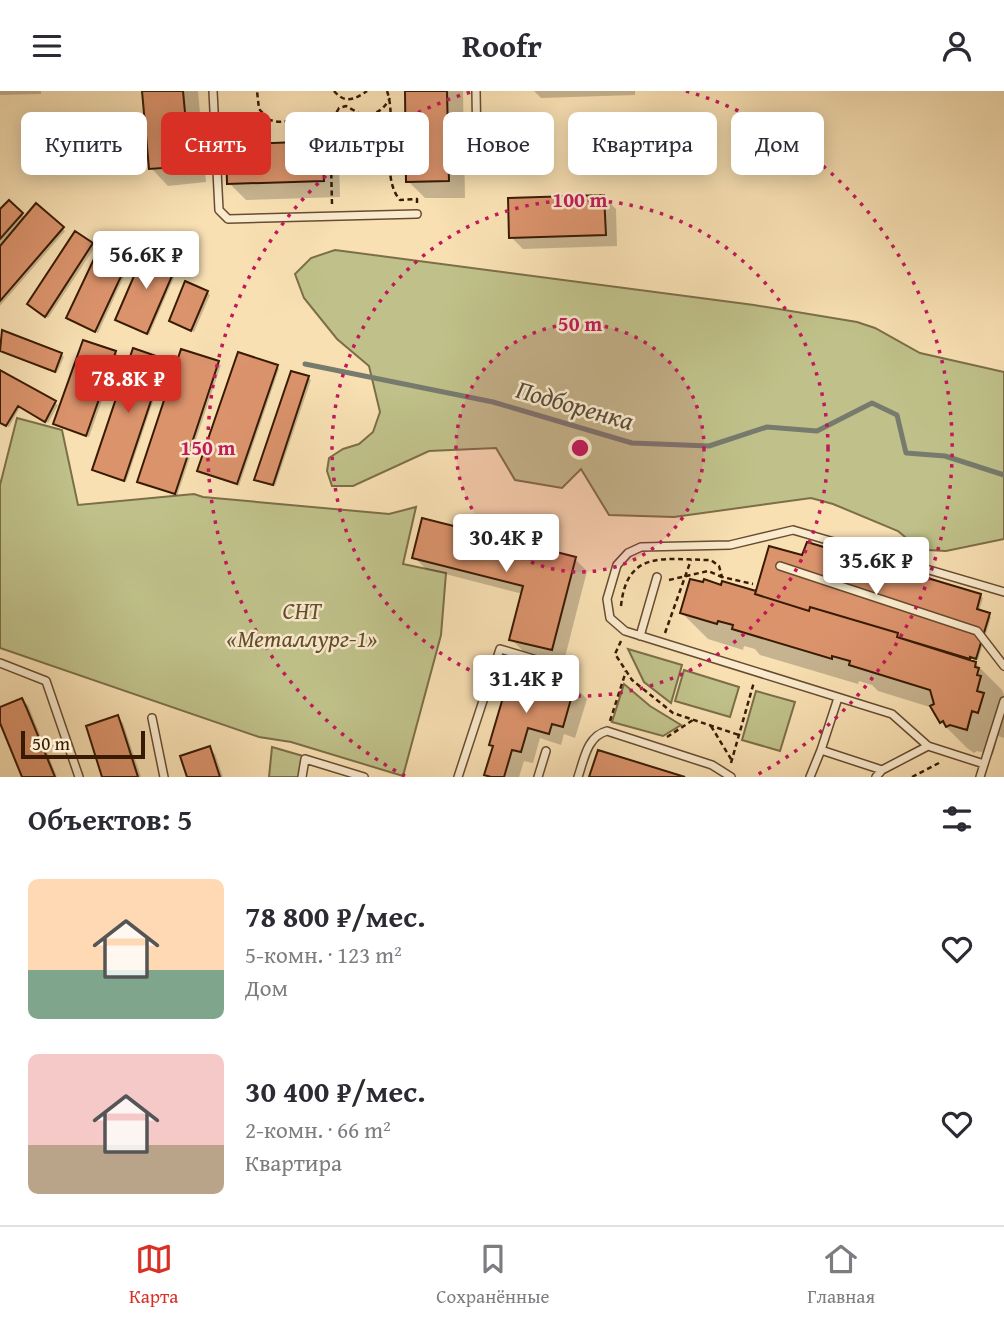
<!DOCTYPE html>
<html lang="ru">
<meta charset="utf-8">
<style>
:root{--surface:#fff;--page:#f7f7f7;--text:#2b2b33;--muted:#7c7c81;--line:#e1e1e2;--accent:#d93025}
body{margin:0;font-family:"Gentium Book Plus",serif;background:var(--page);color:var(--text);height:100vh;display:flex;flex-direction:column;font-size:26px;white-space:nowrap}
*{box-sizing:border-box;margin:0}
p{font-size:23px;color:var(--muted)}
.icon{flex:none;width:38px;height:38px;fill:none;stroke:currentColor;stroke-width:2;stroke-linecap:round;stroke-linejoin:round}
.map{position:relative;height:686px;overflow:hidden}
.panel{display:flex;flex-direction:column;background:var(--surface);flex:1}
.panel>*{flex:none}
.top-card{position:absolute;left:21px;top:21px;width:962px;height:63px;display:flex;gap:14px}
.scale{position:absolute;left:21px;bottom:18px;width:124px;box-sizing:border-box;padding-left:7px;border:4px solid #391b04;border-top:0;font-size:19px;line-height:24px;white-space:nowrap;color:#391b04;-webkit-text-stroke:5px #faebce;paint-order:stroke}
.price{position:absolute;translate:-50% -60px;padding:0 16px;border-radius:7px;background:#fff;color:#222;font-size:23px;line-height:46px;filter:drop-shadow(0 2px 4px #0008)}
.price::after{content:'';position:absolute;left:50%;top:42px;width:21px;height:16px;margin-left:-10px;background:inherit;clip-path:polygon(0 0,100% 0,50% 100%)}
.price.selected{background:var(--accent);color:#fff}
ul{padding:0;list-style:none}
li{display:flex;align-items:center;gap:21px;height:175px;padding:0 28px}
li span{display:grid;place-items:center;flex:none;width:196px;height:140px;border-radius:10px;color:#555}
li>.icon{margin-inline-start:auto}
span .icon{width:84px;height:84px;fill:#fffc;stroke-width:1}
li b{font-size:30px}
h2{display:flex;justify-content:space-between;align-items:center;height:84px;padding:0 28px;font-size:30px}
.chip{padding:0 24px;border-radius:10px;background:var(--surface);box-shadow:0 4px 18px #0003;font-size:24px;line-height:63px}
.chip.selected{background:var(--accent);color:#fff}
header{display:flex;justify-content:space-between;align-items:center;height:91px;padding:0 28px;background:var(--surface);font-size:32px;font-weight:800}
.dock{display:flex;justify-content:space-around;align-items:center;height:98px;border-top:2px solid var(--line);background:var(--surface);font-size:19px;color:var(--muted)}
.dock a{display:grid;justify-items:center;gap:4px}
.dock .selected{color:var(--accent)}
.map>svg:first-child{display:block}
</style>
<header><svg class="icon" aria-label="menu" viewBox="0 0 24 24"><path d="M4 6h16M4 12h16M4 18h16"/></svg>Roofr<svg class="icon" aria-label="person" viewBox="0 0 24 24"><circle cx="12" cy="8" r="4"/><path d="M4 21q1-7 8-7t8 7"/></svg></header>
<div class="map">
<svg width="1004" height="686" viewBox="0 0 1004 686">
<rect width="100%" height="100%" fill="#f8e0b3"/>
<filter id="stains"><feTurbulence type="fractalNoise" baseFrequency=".00286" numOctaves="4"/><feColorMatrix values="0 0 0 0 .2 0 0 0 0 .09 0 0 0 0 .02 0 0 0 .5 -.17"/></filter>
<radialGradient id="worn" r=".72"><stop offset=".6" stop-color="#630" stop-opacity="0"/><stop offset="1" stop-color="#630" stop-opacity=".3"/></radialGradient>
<path fill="#c0c18a" stroke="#7c6e47" stroke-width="2" d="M335,159L754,214L857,231L875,237L920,262L1004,281V448L946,460L928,459L911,451L898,440L833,413L811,407L674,426L609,424L581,378L562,397L515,389L496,357L429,360L353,395H332L327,380L329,367L343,358L359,353L373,341L380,321L369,275L337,248L304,207L295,183L311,167Z
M17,327L62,339L78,414L194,403L203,406L389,423L416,416L403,473L446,482L441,544L403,685L291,651L259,646L0,557V394Z
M628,558L682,574L671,612L644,591Z
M684,579L739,596L730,626L675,610Z
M624,593L650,615L681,634L663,645L612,631Z
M756,600L795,611L780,660L742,649Z
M272,656L303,665L299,686H269Z"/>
<path fill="#0003" d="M0,0H41V3L0,4Z
M144,0H198L206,91L168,95L151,77Z
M407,0H463L465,107H425L408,90Z
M534,0H635V4L541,7Z
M322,52L339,69L340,106L246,109L229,92Z
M604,106L616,118L617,155L523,158L511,146Z
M9,111L26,127L37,115L65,140L0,215V121Z
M75,142L95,156L48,227L31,216Z
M130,166L132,168L98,242L71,229L68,227Z
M177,173L179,175L149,244L120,231Z
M207,201L210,204L194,241L171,230Z
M3,242L61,263L64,266L57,282L0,261Z
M182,260L221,274L177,405L139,390Z
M115,262L118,264L89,346L57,335L55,332Z
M164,269L166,272L126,391L96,381L94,379Z
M277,276L279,278L239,395L201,382L199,379Z
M0,281L58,314L48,332L20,316L9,336L0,331Z
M308,286L311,289L275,395L259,391L256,388Z
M414,466L575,468L587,480L564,570L523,560L511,548L523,503L426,478Z
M804,467L980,504L983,507L979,520L991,526L978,569L972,567L971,571L975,572L1002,599L1004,604V647L998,645L993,664L977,660L974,662L967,657L941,631L933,617L878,600L872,594L859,590L858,593L760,564L755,558L744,555L743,559L708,548L682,522L757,503Z
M513,578L575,596L587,608L575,647L564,643L561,654L540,647L533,672L524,670L519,686H489L486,684L494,656L491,653Z
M22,609L28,614L57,686H24L0,627V618Z
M118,626L123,632L141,686H104Z
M209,657L215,663L223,686H189Z"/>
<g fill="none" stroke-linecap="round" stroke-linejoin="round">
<path stroke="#767b6e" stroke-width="5" d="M305,273L493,311L632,352L709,355L767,336L817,340L872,312L897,324L906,362L945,365L1004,384"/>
</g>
<path fill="#db936c" stroke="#391b04" stroke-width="2" d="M142,0H183L190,75L149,78Z
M405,0H447L449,90L406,91Z
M322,50L324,90L227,93L226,54Z
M604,104L606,144L509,147L508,107Z
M9,109L23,122L0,148V118Z
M36,112L64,136L0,210V155Z
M75,140L93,152L45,226L27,213Z
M102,151L131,164L95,241L66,227Z
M146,157L178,171L147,243L115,229Z
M185,190L208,200L191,240L169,230Z
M2,239L62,262L55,281L0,260Z
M83,249L116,260L86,345L53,333Z
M133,257L165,268L124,390L92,379Z
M181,258L219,270L175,403L137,391Z
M238,261L278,274L237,393L197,380Z
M0,279L56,310L45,331L18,315L6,335L0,332Z
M291,280L309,285L273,394L254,389Z
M422,427L576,466L552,559L509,549L523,495L412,467Z
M807,451L981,503L977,518L990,522L976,568L970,566V568L897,546L898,542L810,516L809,520L755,503L769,455L802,464Z
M690,488L703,491L704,488L721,494L722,490L756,500L755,503L809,520L810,516L898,542L897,546L976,571L975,576L979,577L977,584L981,585L977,600L984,602L978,622L972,620L967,639L950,634L946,636L943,630L940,632L930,615L934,613L930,599L849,574L850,570L832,565V568L732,538L733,534L718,530L717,533L680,522Z
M512,576L575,594L563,636L552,633L549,643L528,637L521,661L512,659L504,686H491L484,684L493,655L489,654Z
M22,607L27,618L55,686H22L0,632V616Z
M118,624L124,642L138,686H102L86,635Z
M210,655L220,686H187L180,665Z
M598,659L685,686H589Z"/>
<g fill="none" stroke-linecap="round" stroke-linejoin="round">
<defs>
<path id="service" d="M213,0L219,119L228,128L417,123
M476,0L477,57
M780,475L977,540L1004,575
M640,545L657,486
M0,572L46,590L79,686
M838,607L821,659L882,679
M152,627L164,686
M984,673L928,655L892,623L625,540L610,527L607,508L617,474L628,462L641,456L730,454L793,439L1004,501
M302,686L305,668L364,686
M458,686L500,558L554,574
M538,686L546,660
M578,686C584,669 587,645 607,640L712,674L731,686
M810,686L821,659
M876,686L882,679L928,655
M980,686L1004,610"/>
</defs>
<use href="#service" stroke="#694c30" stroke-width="10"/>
<path stroke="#391b04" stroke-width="2.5" stroke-dasharray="5 3.5" stroke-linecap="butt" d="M334,0C345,13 354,9 367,0
M387,0C398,31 379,85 400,109L417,108V113
M373,23L392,39
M268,28C284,36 303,24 321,23C339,22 357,31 375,22C382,19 386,14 390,7
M228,45L266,41L268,28L259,18L257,0
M332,113L330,33L339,17L346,15L364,25L391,57
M669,489L708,480L722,486
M621,515C627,457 666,469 711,469L719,475L722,486L753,493
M665,542L691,469
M621,550L615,563L632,589L673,622L739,644
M610,630L626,580
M711,635L731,668
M667,646L693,629
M731,672L754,591
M912,686L939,672"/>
<use href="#service" stroke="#faebce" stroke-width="7"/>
</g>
<circle cx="580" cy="357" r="124" fill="#c2185b" fill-opacity=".12"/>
<g fill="none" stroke="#c2185b" stroke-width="3.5" stroke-dasharray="3.5 7">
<circle cx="580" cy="357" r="124"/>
<circle cx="580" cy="357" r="248"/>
<path d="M405 685A372 372 0 0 1 474 0M686 0A372 372 0 0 1 755 685"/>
</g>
<g text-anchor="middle" stroke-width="5" stroke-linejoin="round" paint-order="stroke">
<g font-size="24" font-style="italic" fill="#624d2c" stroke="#faebce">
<text x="302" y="528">СНТ<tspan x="302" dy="28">«Металлург-1»</tspan></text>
</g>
<g font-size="26" font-style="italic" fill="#584b39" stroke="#faebce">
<text transform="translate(575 314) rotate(16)" y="9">Подборенка</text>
</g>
</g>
<circle cx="580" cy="357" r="10" fill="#c2185b" stroke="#faebce" stroke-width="3.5"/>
<g font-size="21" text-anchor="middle" font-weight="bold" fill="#c2185b" stroke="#faebce" stroke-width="5" stroke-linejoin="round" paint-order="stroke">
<text x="580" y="116">100 m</text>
<text x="580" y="240">50 m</text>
<text x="208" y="364">150 m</text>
</g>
<rect width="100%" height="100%" filter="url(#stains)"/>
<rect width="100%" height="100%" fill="url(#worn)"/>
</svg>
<div class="scale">50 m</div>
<b class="price" style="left:146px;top:200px">56.6K ₽</b>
<b class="price selected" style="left:128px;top:324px">78.8K ₽</b>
<b class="price" style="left:506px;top:483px">30.4K ₽</b>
<b class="price" style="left:876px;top:506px">35.6K ₽</b>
<b class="price" style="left:526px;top:624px">31.4K ₽</b>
<div class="top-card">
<a class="chip">Купить</a>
<a class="chip selected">Снять</a>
<a class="chip">Фильтры</a>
<a class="chip">Новое</a>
<a class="chip">Квартира</a>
<a class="chip">Дом</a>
</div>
</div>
<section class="panel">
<h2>Объектов: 5<svg class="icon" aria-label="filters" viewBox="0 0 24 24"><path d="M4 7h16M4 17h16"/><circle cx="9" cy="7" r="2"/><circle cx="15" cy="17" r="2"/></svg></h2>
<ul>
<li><span style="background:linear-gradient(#ffd9b3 65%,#7fa58c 0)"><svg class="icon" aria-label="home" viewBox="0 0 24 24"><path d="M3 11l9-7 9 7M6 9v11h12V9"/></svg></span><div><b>78 800 ₽/мес.</b><p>5-комн. · 123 m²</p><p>Дом</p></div><svg class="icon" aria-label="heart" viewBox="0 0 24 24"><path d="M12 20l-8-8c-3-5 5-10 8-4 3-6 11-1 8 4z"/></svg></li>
<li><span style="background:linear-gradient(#f6c9c9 65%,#b9a48a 0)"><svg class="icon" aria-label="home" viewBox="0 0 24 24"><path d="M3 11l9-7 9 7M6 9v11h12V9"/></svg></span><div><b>30 400 ₽/мес.</b><p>2-комн. · 66 m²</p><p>Квартира</p></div><svg class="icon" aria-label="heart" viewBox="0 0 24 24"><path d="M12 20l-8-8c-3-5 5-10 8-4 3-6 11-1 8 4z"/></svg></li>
</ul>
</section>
<nav class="dock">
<a class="selected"><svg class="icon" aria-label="map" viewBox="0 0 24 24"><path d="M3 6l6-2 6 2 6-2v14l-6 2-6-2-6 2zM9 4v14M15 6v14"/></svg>Карта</a>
<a><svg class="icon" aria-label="saved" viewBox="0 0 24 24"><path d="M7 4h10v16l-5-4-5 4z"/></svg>Сохранённые</a>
<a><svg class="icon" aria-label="home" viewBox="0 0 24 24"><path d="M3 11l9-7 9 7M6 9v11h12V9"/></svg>Главная</a>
</nav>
